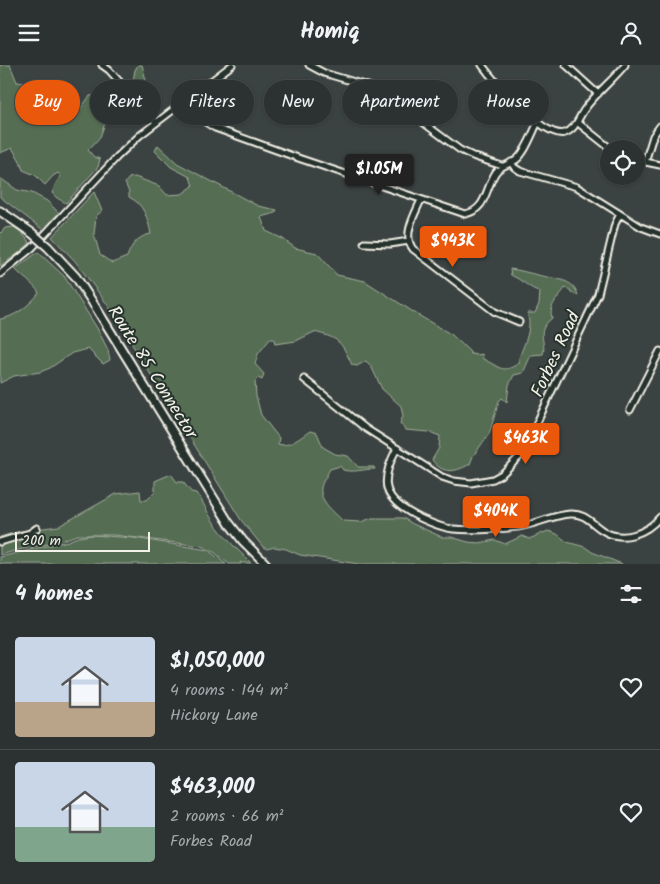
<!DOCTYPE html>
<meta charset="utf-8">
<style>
:root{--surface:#2c3232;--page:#343a3a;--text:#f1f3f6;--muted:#a6aaac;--line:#484d4d;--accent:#ea580c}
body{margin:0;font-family:Kalam,sans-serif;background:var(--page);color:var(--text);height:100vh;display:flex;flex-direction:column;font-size:19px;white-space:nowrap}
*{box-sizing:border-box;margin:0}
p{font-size:16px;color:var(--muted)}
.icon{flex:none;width:28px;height:28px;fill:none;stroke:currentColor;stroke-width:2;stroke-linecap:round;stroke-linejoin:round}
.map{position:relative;height:499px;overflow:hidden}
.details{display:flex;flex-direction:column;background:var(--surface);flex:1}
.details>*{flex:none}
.top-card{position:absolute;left:15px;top:15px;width:630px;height:45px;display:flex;gap:10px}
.buttons{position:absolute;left:600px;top:75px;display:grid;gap:10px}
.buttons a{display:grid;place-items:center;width:45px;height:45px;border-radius:50%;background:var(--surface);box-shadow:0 1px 4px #0004,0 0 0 1px var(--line);font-size:25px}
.scale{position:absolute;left:15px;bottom:12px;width:135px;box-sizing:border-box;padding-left:5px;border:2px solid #f4f1e8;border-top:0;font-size:14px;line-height:18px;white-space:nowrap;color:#f4f1e8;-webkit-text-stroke:4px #26332d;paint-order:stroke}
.price{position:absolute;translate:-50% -42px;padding:0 11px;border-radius:5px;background:var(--accent);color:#fff;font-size:16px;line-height:32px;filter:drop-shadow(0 1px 2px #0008)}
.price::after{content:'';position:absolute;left:50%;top:30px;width:15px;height:11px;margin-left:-8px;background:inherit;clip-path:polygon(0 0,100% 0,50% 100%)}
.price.active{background:#222;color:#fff}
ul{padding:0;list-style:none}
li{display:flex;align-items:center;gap:15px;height:125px;padding:0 15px}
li+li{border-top:1px solid var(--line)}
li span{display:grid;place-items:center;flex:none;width:140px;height:100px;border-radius:5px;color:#555}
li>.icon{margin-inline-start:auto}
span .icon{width:60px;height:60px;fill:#fffc;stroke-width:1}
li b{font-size:21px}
h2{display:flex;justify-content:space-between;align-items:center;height:60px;padding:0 15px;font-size:21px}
.pill{padding:0 18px;border-radius:22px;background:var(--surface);box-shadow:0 1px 4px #0004,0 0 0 1px var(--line);font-size:18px;line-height:45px}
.pill.active{background:var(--accent);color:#fff}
header{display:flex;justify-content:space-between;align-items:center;height:65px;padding:0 15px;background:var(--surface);font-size:22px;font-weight:800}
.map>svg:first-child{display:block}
</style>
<header><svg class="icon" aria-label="menu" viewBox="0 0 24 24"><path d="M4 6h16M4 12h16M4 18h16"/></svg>Homiq<svg class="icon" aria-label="person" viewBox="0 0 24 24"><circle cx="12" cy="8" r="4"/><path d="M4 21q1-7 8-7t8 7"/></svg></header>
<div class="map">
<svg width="660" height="499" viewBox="0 0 660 499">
<rect width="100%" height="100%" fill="#3b4342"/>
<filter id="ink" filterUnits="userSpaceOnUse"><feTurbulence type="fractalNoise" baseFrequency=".02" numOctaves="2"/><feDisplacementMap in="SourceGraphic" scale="10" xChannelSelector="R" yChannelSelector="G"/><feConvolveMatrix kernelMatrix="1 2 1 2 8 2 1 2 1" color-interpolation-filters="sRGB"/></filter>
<g filter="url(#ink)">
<path fill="#546d53" stroke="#a4af9e" d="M0,0H10L17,17L37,18L61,47L80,44L90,31L106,29L109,35L104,43L108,50L100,72L88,85L94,92L100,94L98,102L66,138L57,133L52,128L56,118L61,111L58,108L53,111L45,120L35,110L23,105L19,94L12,83L0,88Z
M138,0H142L147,19L140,29L132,21L135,5Z
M158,80L177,98L258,141L277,145L275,148L261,152L266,166L283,174L295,183L317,188L337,210L365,216L382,227L418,250L452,270L469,286L471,289L477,290L482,289L483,294C499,301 502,310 519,298V293C524,279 533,263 527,248H535L539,239L540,227C529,223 522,215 511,210L510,204C520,205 528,208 538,210C552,214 575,213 578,231L565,223C559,233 548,240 552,253C534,268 547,275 543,289L531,290L523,308L514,310L509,320L507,337L502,333L499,336L489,369L473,391L470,399C456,407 443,410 432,395L439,383L440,371L429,367L405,365L400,358L403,351L401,341L382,324L371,301L366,296L357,301L352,300C341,276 339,273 314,267L296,276L275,279L274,274H270L258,289L255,299L264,309L262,315L258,313L255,316L256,331L261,350L279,373L278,379C289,383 301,372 310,366L317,368L323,382L335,389L348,391L358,402H374L375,404C363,404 354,408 343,405L340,401L330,404C327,410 322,417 321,423C319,436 335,448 343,456L361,457L372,453H403L413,459L442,472H451L468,477L479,478L495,475L505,479L522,471L529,474L548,466L557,469L567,477L585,482L592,487L622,499H359L300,490L286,484L274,482L267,484L263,482L241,455L107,239L75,196L52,172L94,127L102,146L96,151L94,169L100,190L112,198L127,192C131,180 138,171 151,169C148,154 144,139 129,132V127L125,118L129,113L135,112L159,121L167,130L182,129L193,121L190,112L171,102L155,86Z
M0,113L17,125L32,128L47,136L59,148L42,164L0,132Z
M14,162L22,168L30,178L19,188L0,201V167L1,168L5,163Z
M38,187L64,211L97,263L108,285L110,295L103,299L88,284L72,288L50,303L40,307L14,311L0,318V254C14,253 31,239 39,228C33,218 23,213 15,204Z
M171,409L177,417H183L191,427L196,428C204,437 206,446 213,456C223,471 238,485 251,498H242L240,497L241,499H229L214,487L201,481L114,470H77L54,478L18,485L0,490V472L20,466L59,461L116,429L140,426L141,435H147L155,427V416Z
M92,470L134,473L208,485L226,499H0V492L68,476L78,472Z"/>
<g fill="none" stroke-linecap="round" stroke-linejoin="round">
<defs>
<path id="minor" d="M102,0L109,5L156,57
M309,0L324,8L378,24L460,85L475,92L502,101
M482,0C494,16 544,74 565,68C575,65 578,54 584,45C595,29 612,16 625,0
M566,0L598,29
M186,35L202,55L215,63L301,94L465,149C487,145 485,123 496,107C501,100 509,100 516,95C526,87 532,69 538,57
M577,57L611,84
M636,95L660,100
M511,97L514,102L520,106L577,122L641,162L660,169
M645,97L653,71L660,61
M421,135C415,149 402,170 413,184L495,247L519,257
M364,178L390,179L409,176
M0,209L32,183L117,92L139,71L232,0
M304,314L365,363L442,412L454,416L471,418L493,414L502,409L522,389L598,229L615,159L620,149
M630,345L660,286
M397,383C378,419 383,435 420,453C431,458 441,463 453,464C472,466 498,464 518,462C535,460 552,450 570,449C585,448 591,458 602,465C622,478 646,469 660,452
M0,477L30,468L37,463"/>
<path id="major" d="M0,146L32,168
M48,182L76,212L93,238L229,458L243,476L266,499"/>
</defs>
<use href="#minor" stroke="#f4f1e8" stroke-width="9"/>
<use href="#major" stroke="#f4f1e8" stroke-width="11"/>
<use href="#minor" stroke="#26332d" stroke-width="5"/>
<use href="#major" stroke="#26332d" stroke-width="7"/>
<defs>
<path id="major-bridge" d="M32,168L48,182"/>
</defs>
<use href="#major-bridge" stroke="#f4f1e8" stroke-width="11" stroke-linecap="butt"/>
<use href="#major-bridge" stroke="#26332d" stroke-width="7"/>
</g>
</g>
<g text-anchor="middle" stroke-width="4" stroke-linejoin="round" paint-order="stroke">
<g font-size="18" fill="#f4f1e8" stroke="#26332d">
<text transform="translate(555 289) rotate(-65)" y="6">Forbes Road</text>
<text transform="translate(153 307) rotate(58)" y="6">Route 85 Connector</text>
</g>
</g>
</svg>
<div class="buttons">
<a><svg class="icon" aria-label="locate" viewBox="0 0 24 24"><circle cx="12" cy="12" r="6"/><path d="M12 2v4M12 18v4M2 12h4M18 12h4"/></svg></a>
</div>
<div class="scale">200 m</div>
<b class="price active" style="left:379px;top:131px">$1.05M</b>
<b class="price" style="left:453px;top:203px">$943K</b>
<b class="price" style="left:526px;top:400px">$463K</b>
<b class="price" style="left:496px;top:473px">$404K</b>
<div class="top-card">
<a class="pill active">Buy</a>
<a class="pill">Rent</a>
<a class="pill">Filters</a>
<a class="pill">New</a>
<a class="pill">Apartment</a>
<a class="pill">House</a>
</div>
</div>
<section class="details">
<h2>4 homes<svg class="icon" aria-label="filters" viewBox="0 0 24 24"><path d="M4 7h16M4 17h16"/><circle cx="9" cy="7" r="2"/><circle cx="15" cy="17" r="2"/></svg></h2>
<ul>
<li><span style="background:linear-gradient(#c9d6e8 65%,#b9a48a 0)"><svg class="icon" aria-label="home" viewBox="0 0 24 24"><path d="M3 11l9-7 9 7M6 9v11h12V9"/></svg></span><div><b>$1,050,000</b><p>4 rooms · 144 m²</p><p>Hickory Lane</p></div><svg class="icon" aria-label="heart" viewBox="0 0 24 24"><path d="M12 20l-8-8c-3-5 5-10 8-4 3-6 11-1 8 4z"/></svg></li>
<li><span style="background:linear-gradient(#c9d6e8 65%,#7fa58c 0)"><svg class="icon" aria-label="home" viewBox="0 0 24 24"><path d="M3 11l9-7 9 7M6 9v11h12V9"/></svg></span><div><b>$463,000</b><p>2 rooms · 66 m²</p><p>Forbes Road</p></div><svg class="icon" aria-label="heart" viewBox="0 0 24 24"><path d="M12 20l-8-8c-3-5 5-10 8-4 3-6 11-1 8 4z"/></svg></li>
</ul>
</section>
